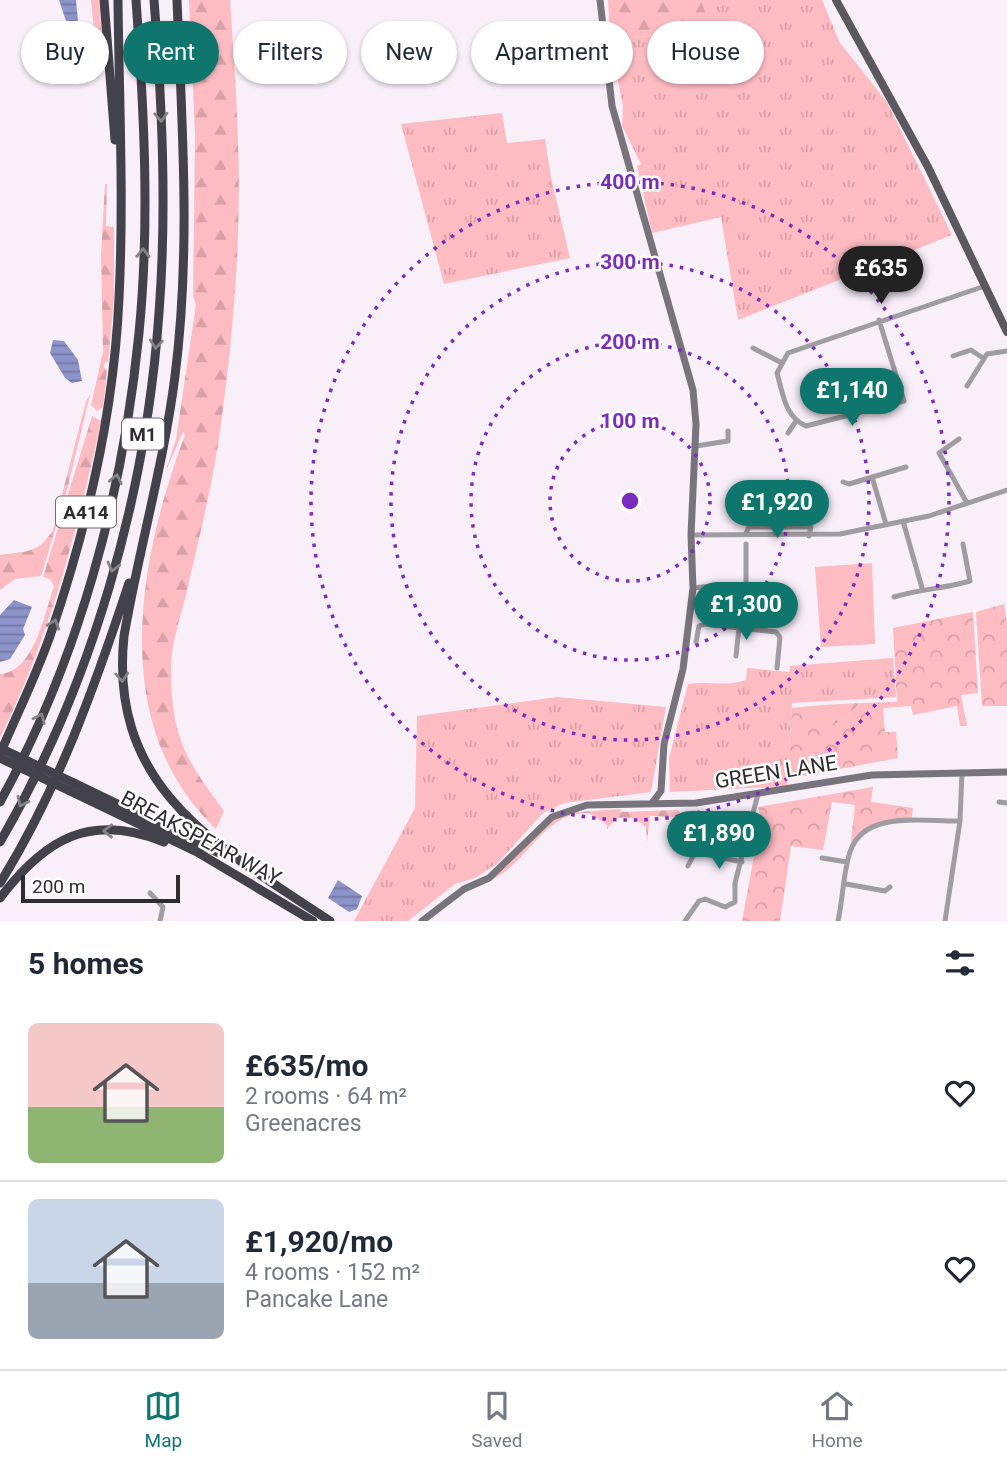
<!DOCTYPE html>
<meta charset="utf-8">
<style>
:root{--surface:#fff;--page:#f6f6f7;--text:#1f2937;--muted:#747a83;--line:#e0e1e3;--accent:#0f766e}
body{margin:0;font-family:Roboto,sans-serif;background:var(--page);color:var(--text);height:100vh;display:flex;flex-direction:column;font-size:26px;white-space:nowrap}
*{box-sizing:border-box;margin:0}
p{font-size:23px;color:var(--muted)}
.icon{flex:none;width:38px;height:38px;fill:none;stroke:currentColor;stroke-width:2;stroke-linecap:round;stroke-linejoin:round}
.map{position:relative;height:921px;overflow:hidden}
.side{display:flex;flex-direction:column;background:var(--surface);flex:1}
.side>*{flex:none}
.hud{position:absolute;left:21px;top:21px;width:966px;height:63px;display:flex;gap:14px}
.scale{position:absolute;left:21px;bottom:18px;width:159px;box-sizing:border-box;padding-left:7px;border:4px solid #2f2c2f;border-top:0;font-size:19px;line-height:24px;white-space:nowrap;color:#2f2c2f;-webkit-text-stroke:5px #fff;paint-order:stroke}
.price{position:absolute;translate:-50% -60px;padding:0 16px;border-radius:24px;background:var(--accent);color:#fff;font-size:23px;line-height:46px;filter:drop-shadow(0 2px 4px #0008)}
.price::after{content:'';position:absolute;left:50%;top:42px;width:21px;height:16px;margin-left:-10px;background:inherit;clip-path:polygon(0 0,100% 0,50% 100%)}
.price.selected{background:#222;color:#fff}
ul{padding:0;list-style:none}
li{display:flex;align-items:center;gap:21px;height:175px;padding:0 28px}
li+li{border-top:2px solid var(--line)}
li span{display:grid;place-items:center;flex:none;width:196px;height:140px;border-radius:10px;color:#555}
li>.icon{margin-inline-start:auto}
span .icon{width:84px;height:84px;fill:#fffc;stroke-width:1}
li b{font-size:30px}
h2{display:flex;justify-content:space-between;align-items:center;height:84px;padding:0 28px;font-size:30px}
.tag{padding:0 24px;border-radius:32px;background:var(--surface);box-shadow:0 2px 5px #0004;font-size:24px;line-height:63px}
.tag.selected{background:var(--accent);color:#fff}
.tab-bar{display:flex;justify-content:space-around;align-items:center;height:98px;border-top:2px solid var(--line);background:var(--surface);font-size:19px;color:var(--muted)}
.tab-bar a{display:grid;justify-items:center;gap:4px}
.tab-bar .selected{color:var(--accent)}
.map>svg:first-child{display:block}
</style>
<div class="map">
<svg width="1007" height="921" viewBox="0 0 1007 921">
<defs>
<pattern id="grass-tufts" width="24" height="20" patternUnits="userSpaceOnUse" patternTransform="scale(1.75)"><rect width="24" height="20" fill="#fdbbc2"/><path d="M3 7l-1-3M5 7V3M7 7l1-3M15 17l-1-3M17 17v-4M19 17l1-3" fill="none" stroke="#d9a1a7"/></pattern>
<pattern id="forest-firs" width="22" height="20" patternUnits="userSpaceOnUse" patternTransform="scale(1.75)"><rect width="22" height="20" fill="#fdbbc2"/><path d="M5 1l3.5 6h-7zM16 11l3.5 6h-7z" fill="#d9a1a7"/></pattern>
<pattern id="park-crowns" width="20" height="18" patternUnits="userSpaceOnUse" patternTransform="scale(1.75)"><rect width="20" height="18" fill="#fdbbc2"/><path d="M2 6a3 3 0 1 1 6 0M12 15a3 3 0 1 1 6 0" fill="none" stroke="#d9a1a7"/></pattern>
<pattern id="water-rules" width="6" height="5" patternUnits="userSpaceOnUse" patternTransform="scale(1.75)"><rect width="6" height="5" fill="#8b93c9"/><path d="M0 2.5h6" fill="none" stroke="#7278a4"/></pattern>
</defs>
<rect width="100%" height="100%" fill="#f8eff8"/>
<path fill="url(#grass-tufts)" d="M701,0H822L840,43L887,102L952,235L738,320L721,217L652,233L637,166L641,164L622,126L623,106L610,41L709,28Z
M502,113L507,143L545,139L551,177L570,258L444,284L401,124Z
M893,658L896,697L792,703L787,786L670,792L669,758L688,684C707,681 726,687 746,680L747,668L790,672V666Z
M557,697L666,707L651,792L564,803L543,813L497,864L475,878L455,884L408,921H354L415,808L417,716Z"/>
<path fill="url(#forest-firs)" d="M91,0H99L104,67L101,70L98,71Z
M189,0H230C233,48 237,95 238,143C242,241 232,349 218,445C209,500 197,546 186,595C180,618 171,644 171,668C171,738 186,759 224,811L216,829C107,726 138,560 185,435L207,465L183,432L165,473L176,439L196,305L193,296L195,135Z
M608,0H701L710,28L610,41Z
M105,184H107L106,226L114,227V298L108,362H105L104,367L107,370L103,407L97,411L91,405L103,352L101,255Z
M90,395L66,494L41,576L15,579L0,590V555C26,551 38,554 53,530L86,401Z
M92,416L101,421C77,531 50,637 0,738V674C34,672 45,613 54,586L50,579L43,577Z
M861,703L826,732L822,705Z
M621,809L620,812L678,810L685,819L680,843L675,842L677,817L650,816L647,842L646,827L634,818H617L607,829V825L589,813C542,811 526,868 487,882L551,821L565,813Z"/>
<path fill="url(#park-crowns)" d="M1004,604L1007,623V706H982L976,612Z
M973,612L978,693L961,695L967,726H960L957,706L913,715L911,706L883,708L885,732H896L898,758L787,779L792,708L822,705L827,731L861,703L897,702L893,628Z
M873,787L871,802L913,808L911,822C878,822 869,824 850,851L855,805L832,802L823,850L791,846L780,921H742L761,818L758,807Z"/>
<path fill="#fdbbc2" d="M536,141L538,158L504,162L502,145Z
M872,563L875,644L821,647L815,567Z"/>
<path fill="url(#water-rules)" d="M59,0H76L78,21L72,30L78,34L70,33Z
M53,340L64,341L78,360L82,381L72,383L65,378L50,353Z
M14,600L32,607L23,629L25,635L10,659L0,662V615Z
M338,880L362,896L357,909L349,912L328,898Z"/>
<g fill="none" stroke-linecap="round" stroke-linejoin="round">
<path stroke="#9f9da2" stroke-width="5" d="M879,320L904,401L806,426C785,417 783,394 777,373L788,353L985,286
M753,348L780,362
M953,356L971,350L983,358
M967,386L987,354L1007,351
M788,433L796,421
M959,439L939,453L967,503
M696,446L728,441V431
M872,477L886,524
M843,482L849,484L906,467
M903,521L922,588
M746,533L749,527H811L809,536
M691,535L840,534L929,516L1007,490
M693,588L720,585L765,589L768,594L765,630
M746,588V544
M894,597C920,589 942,589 970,581L963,544
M696,642L699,626L705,624L776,632L780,637L777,668
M736,656L739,628
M999,802L1007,803
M822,858L847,862
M688,866L695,852L742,862
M846,884L885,891L890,887
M150,893L163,907L160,921
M685,921L699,901L705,899L725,907L735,902V883L758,794
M838,921C843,899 843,873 850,852C864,809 925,822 960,821
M945,921L960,821L962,772"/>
<path stroke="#77757b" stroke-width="7" d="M600,0L612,106L693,390L696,424L691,535L693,588L683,669L664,744L661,791L652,803
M422,921L464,889L489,878L552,817L587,805L696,803L872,775L1007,772"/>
<path stroke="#5b5860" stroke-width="8" d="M836,0L928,167L1007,332"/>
<path stroke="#434149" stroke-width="9" d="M104,0L115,140
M177,0C182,125 191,251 175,376C164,463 139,549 124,636C108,790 220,848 330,921
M0,754C17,714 36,676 50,636C87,528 114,412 119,298C124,199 119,99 118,0
M74,783L221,854
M70,791L197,852L313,921
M0,802C79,659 123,495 139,333C150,223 144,110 136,0
M0,842C93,683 146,495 159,313C167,209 162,103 154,0
M0,883C58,790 95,686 129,583
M0,898C45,839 90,812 164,842"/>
<path stroke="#434149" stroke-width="9" d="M0,748L74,783
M0,758L70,791"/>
</g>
<defs><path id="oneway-chevron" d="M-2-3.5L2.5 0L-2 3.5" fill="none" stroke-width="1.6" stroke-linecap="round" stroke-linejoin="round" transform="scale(1.75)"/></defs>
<g stroke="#858489">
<use href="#oneway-chevron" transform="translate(161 117) rotate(87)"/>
<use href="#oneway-chevron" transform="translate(143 253) rotate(-89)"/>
<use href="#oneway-chevron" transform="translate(156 344) rotate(95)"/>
<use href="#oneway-chevron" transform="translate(116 479) rotate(-78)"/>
<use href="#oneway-chevron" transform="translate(113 567) rotate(105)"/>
<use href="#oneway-chevron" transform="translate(54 624) rotate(-72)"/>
<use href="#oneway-chevron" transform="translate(122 677) rotate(86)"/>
<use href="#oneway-chevron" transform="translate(40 718) rotate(-66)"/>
<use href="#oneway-chevron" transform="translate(22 802) rotate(116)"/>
<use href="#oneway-chevron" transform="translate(108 831) rotate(-179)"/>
</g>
<g fill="none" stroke="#7b2cbf" stroke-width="3.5" stroke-dasharray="3.5 7">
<circle cx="630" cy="501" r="80"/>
<circle cx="630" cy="501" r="159"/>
<circle cx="630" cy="501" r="239"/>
<circle cx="630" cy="501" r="319"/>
</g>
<g text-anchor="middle" stroke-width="5" stroke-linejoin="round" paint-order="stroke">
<g fill="#fff" stroke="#6d6b6d" stroke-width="2">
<rect x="122" y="418.5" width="42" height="31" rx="5"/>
<rect x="56" y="496.5" width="60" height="31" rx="5"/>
</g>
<g font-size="19" font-weight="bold" fill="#2f2c2f">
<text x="143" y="441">M1</text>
<text x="86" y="519">A414</text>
</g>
<g font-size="21" fill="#2f2c2f" stroke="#fff">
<text transform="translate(776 772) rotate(-9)" y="7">GREEN LANE</text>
<text transform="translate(201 838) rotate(28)" y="7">BREAKSPEAR WAY</text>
</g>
</g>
<circle cx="630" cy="501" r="10" fill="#7b2cbf" stroke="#fff" stroke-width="3.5"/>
<g font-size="21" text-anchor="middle" font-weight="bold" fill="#7b2cbf" stroke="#fff" stroke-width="5" stroke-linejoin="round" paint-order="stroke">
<text x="630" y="189">400 m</text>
<text x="630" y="269">300 m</text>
<text x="630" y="349">200 m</text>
<text x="630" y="428">100 m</text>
</g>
</svg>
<div class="scale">200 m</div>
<b class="price selected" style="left:881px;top:306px">£635</b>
<b class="price" style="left:852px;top:428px">£1,140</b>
<b class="price" style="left:777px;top:540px">£1,920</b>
<b class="price" style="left:746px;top:642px">£1,300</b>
<b class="price" style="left:719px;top:871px">£1,890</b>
<div class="hud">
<a class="tag">Buy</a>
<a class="tag selected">Rent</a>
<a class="tag">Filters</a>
<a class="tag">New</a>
<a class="tag">Apartment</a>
<a class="tag">House</a>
</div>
</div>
<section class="side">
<h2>5 homes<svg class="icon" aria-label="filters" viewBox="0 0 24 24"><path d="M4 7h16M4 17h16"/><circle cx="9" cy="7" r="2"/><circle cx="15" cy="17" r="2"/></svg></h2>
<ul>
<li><span style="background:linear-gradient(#f6c9c9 60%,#8fb573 0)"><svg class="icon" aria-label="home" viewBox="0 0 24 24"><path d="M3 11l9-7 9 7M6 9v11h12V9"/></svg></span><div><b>£635/mo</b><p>2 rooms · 64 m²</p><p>Greenacres</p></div><svg class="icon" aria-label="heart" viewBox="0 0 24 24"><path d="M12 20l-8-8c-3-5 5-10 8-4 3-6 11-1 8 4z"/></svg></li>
<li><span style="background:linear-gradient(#c9d6e8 60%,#9aa5b1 0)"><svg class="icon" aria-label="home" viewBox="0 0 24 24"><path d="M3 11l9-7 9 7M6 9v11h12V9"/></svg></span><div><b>£1,920/mo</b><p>4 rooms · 152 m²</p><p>Pancake Lane</p></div><svg class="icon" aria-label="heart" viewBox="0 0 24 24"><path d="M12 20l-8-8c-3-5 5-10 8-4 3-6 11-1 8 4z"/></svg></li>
</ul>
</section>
<nav class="tab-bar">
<a class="selected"><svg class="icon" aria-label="map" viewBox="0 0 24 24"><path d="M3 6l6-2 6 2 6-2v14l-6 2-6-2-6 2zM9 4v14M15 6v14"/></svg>Map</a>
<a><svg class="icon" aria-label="saved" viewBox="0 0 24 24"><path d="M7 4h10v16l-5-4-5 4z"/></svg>Saved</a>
<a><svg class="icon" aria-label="home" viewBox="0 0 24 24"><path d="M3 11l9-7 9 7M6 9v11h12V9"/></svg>Home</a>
</nav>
